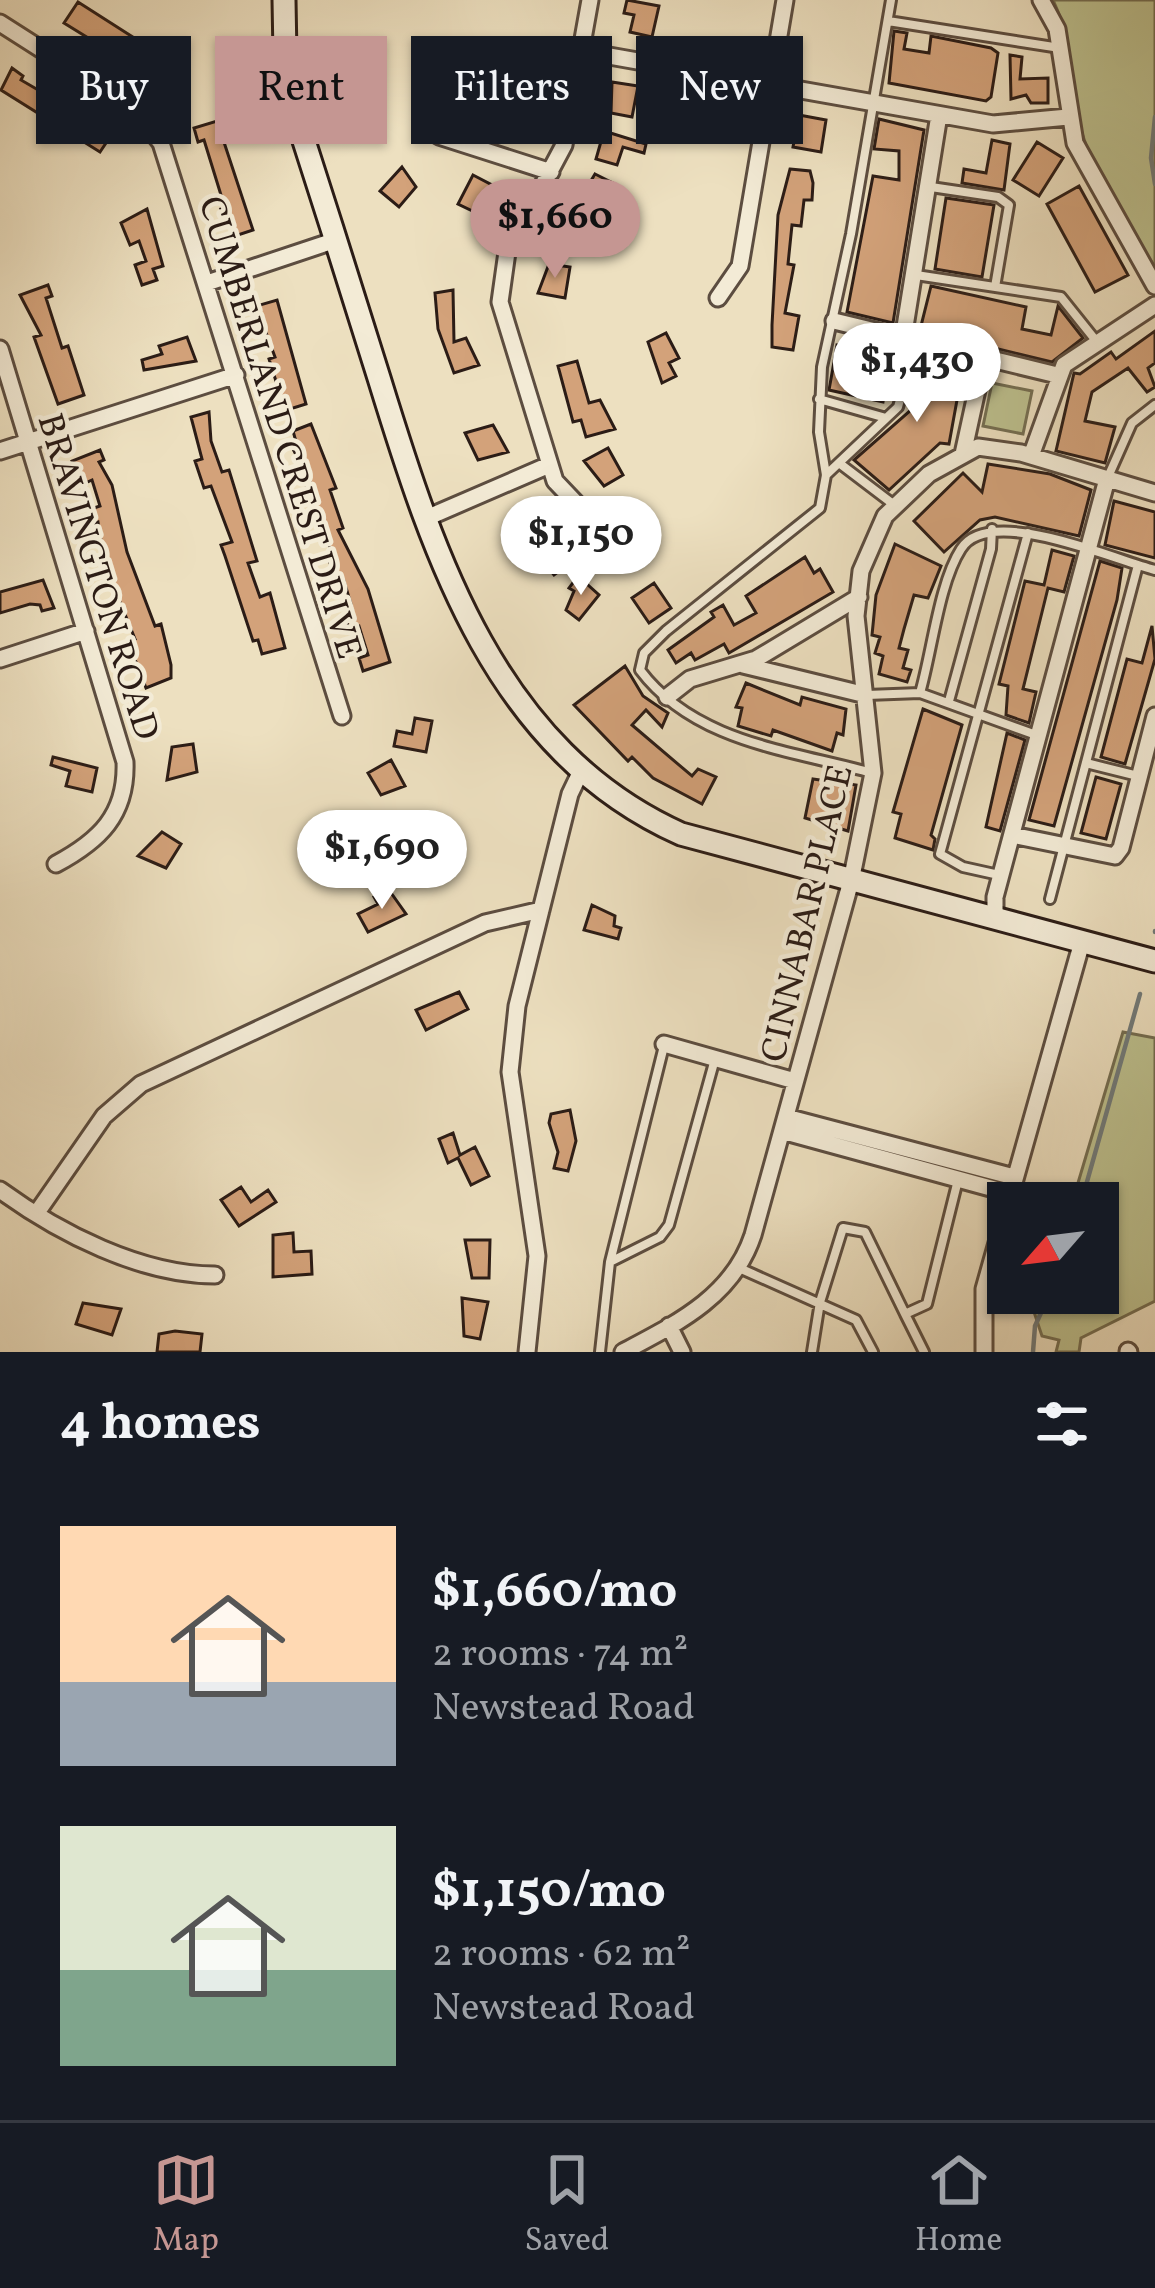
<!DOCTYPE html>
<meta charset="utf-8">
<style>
:root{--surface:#171b24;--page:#20242c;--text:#f1f3f6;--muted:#9ea1a6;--line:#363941;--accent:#c59692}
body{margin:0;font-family:Vollkorn,serif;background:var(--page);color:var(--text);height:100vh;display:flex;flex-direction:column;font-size:45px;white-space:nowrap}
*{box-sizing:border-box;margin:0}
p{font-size:39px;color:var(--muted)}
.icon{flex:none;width:66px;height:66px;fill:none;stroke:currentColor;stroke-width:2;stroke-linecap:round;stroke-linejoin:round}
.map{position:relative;height:1352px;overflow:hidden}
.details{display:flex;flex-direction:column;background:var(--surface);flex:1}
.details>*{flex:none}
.top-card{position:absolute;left:36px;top:36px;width:1083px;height:108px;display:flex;gap:24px}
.needle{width:78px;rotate:242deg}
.buttons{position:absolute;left:987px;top:1182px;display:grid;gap:24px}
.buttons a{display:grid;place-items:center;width:132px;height:132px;border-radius:0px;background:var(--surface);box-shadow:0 3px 9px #0004;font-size:60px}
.price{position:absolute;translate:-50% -102px;padding:0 27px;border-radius:42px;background:#fff;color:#222;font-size:39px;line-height:78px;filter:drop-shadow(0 3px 6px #0008)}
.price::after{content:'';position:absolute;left:50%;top:72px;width:36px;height:27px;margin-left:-18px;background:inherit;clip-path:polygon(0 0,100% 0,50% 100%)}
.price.current{background:var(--accent);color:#111}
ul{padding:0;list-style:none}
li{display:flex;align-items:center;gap:36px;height:300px;padding:0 60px}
li span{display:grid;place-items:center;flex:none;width:336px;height:240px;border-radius:0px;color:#555}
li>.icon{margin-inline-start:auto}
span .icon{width:144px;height:144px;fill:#fffc;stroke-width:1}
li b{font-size:51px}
h2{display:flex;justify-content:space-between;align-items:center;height:144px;padding:0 60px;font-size:51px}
.tag{padding:0 42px;border-radius:0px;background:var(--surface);box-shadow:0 3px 9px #0004;font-size:42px;line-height:108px}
.tag.current{background:var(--accent);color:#111}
.menu{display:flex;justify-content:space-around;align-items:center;height:168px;border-top:3px solid var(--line);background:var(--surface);font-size:33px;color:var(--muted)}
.menu a{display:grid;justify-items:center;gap:6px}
.menu .current{color:var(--accent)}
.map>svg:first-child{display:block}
</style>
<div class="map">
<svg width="1155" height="1352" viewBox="0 0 1155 1352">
<rect width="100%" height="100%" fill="#ede0c0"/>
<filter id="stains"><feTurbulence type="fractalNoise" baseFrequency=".00167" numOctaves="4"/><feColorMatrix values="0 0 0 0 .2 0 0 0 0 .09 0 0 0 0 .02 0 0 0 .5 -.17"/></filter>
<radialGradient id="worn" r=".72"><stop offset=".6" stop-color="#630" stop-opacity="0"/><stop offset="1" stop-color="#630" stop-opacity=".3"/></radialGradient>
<path fill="#bdc18f" stroke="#746e52" stroke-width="3" d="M1053,0H1155V268C1128,227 1097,184 1083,136C1068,88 1076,49 1053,0Z
M992,383L1032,391L1023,434L983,426Z
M1123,1032L1155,1038V1301L1081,1338L1079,1352H1056L1059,1340L1042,1336L1032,1306L1039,1293H1098V1203H1072Z"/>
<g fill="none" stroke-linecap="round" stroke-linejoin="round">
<path stroke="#717b7b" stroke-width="4.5" d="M1155,117L1151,158L1155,184
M1155,932V931
M1081,1203L1140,994
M1033,1352L1035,1326L1050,1293"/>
</g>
<path fill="#d3a27a" stroke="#2b1c16" stroke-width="3" d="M627,0L659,6L652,37L630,32L634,15L624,13Z
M78,2L175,64L165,81L138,71L141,66L114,48L111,52L64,23Z
M894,31L907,33L904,49L929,53L931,36L991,48L998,53L991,97L986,101L889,83Z
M1010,55L1022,57L1020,79L1048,78V103H1031L1026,95L1011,99Z
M12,68L23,76L21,80L100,126L110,137L100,152L1,90Z
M612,82L638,86L632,117L611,113Z
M517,89L543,94L538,117L524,114L523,124L511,121Z
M703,105L722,109L719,119L734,123L730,139L697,131Z
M799,115L826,120L821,152L793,147Z
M879,119L924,130L893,323L847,312L873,176L899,180V151L874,149Z
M217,121L253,230L235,236L221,209L225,208L204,140L198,142L194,128Z
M604,131L646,144L644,153L623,147L617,165L596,159Z
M992,140L1010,144L1004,190L962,183L964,169L986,173Z
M1037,142L1063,158L1039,196L1013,180Z
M402,167L416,187L399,207L380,191Z
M790,169L810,171L813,183L812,200H804L801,226L792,225L788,264L794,265L785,313L799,316L793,350L772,347V325L778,215Z
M595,174L615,184L574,249L557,238Z
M473,175L492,185L484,201L491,204L485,217L458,204Z
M1079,186L1128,275L1095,292L1047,204Z
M946,198L994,205L982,277L935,269Z
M147,209L163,266L153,269L157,280L142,285L135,265L146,261L139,241L130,245L121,223Z
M549,264L570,267L565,298L538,293Z
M48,285L52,296L46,298L62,348L68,346L84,395L58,404L34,337L41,335L20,295Z
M931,286L1026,307L1022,329L1051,335L1058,306L1083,338L1052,362L920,330Z
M453,290L454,342L466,338L479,365L454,373L438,329L435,293Z
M277,300L306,404L290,409L280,394L269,359L275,357L265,330L259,331L253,307Z
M1155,331V363L1148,368L1155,387L1147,392L1128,368L1092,392L1085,421L1115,427L1105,463L1056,451L1074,373L1080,374L1111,352L1116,359Z
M666,333L679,358L669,363L676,376L662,383L648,342Z
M187,337L196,361L144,370L142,360L162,354L159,346Z
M837,345L904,355L892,397L884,396L883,402L829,390Z
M920,360L963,367L949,444L940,443L889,490L854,460L919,403L908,401Z
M577,361L589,403L600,400L615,429L586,437L581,420L573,422L558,366Z
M209,412L211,441L222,472L229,470L257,561L248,563L260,597L270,593L285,648L262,654L258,640L253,641L225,556L221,545L232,542L211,486L204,488L195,461L202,459L191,417Z
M311,424L336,488L330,490L343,528L338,530L368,589L390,662L363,671L359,658L368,655L359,626L349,629L345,616L351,615V604L344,581L337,583L329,560L334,558L306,488L312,486L292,447L297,445L293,431Z
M493,425L508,452L478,460L465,433Z
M608,448L623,475L604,486L584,461Z
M100,450L104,460L99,462L112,485L127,552L155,626L161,624L171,665V678L146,688L128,641L135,639L105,565L98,522L93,524L88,510L100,506L92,480L81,485L72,461Z
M988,464L1050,474L1091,490L1079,536L995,517L980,520L944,552L914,521L963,473L982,492Z
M1114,501L1155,512V558L1105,545Z
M530,505L570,563L554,575L528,542L525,545L512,518Z
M895,544L941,566L928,598L914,595L904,629L899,648L908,650L903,668L911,670L907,682L879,674L883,656L875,653L880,637L872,635L876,595Z
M1052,550L1074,556L1064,592L1048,588L1023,689L1036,692L1029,723L1006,715L1008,686L999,684L1025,581L1044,585Z
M805,557L814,573L820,569L833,592L729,653L724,644L695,660L691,653L676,663L668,650L714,617L711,612L723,605L734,625L756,613L746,596Z
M1100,561L1122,568L1117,600L1054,826L1029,820Z
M578,576L599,595L579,620L566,610L574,591L569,588Z
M43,580L54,608L42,611L40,605L30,604L0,613V592Z
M654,583L671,608L649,623L632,598Z
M1152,626L1155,659L1125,764L1101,757L1127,659L1142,663Z
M625,666L643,696L668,713L662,727L646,710L632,725L692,776L698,769L716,777L702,804L653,778L632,757L628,761L574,705Z
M746,683L800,705L802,697L846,709L843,735L837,733L832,751L773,730L771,736L738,726L742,708L736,707Z
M923,709L962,725L931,835L935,839L933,850L895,838L901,814L893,812Z
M415,718L432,721L426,752L394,746L397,731L412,734Z
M1007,733L1025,740L1000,831L986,827Z
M193,744L197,772L167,780L172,747Z
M53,757L97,768L92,792L66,786L70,771L51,765Z
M391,760L405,786L381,795L368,773Z
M1096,777L1121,784L1106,839L1081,833Z
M813,779L856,785L848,831L805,818Z
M162,832L181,844L166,868L138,856Z
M389,890L406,914L368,932L358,914L378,904L374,897Z
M592,905L615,916L614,926L621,928L618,939L584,930Z
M459,992L468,1009L426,1030L416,1010Z
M570,1110L576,1141L568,1171L554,1168L558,1152L549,1123L551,1114Z
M453,1133L460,1155L475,1147L489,1176L471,1185L458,1158L448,1163L439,1139Z
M241,1187L251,1202L268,1190L276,1202L239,1226L221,1200Z
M293,1233L294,1252L311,1251L312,1274L273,1277V1235Z
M465,1240H490L489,1278H472Z
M462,1298L488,1302L480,1339L464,1336Z
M83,1303L121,1309L112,1335L76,1324Z
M175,1331L202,1334L200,1352H157L159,1334Z"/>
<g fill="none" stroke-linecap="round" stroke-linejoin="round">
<defs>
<path id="lane" d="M888,21L1060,48
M931,187L998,197L1009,205L995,287
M916,275L1061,297L1097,342
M819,399L886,418
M839,463L893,504
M826,475L898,407L916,343
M1108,477L1132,423L1155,405
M920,693C932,652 939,583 961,549C989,504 1112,559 1155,570
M867,695L920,693L1039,736
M949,701L991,549L992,529
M1086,763L1138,776
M872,773C790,750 695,743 640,670L644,653L666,631L820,508L826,475L819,432L822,367L851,234L891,0
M999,875L963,867L940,854L1028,533
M1050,899L1138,565
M610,1262L664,1046
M737,1267L856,1320L873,1352
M600,1352L610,1262L660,1237L669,1225L715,1059
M812,1352L820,1302L843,1228L865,1232L905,1314
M924,1352L905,1314L927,1304L958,1180"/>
<path id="street" d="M590,0L564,145L507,252L500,302L555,481L613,542
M1041,0L1057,29L1075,143L1155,286
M0,23L133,108L161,143L342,716
M581,51L993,124L1068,117
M439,136L551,172
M207,283L336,240
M718,298L740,266L785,0
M834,321L1057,375
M903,339L939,115
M0,349L125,762C127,815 99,841 56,864
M0,451L236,375
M963,454L984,358
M1031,456L1064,365L1155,305
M424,519L549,465
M0,659L86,631
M743,665L866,695
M667,697L690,679L756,659L859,597
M1012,835L1115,856L1121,848L1155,716
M995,918V897L1107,479
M664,1044L795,1081
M786,1117L1014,1177
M782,1131L1009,1193
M0,1190C59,1233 141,1275 215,1275
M36,1214L104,1116L141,1084L485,923L541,910
M669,1326L682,1352
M1128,1351L1129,1352
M527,1352L537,1256L510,1072L517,1006L570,794L581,771
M623,1352C678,1323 733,1296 753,1235L851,881L873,773L856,616L861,571L885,516L929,474L978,447L1021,453L1155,493
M984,1352V1289L1082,942"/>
<path id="secondary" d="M284,0L285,55L296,116C324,203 352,291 379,378C434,557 496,751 681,834L1155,961"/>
</defs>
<use href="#lane" stroke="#5c4d40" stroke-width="14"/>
<use href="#street" stroke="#5c4d40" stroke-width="21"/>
<use href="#secondary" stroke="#2b1c16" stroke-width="27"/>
<use href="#lane" stroke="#f3ebd6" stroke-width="8"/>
<use href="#street" stroke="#f3ebd6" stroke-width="15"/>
<use href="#secondary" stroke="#f3ebd6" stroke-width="21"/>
</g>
<g text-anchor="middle" stroke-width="9" stroke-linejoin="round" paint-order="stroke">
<g font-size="36" fill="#2b1c16" stroke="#f3ebd6">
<text transform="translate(282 427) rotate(73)" y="13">CUMBERLAND CREST DRIVE</text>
<text transform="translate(100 576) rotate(73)" y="13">BRAVINGTON ROAD</text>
<text transform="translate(805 913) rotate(-77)" y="13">CINNABAR PLACE</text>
</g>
</g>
<rect width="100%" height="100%" filter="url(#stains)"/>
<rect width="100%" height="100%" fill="url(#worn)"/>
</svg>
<div class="buttons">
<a><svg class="needle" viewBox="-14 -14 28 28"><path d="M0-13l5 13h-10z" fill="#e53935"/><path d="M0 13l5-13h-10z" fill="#9ea1a6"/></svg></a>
</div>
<b class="price current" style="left:555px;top:281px">$1,660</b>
<b class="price" style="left:917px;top:425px">$1,430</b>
<b class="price" style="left:581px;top:598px">$1,150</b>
<b class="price" style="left:382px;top:912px">$1,690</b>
<div class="top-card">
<a class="tag">Buy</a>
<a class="tag current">Rent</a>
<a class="tag">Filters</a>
<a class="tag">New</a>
</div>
</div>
<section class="details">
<h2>4 homes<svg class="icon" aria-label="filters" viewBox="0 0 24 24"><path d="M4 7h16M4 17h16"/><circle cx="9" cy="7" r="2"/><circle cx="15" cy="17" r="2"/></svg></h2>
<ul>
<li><span style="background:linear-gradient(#ffd9b3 65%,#9aa5b1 0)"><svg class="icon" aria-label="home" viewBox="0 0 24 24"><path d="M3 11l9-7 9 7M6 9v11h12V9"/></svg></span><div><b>$1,660/mo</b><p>2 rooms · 74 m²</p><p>Newstead Road</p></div></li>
<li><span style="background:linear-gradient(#dfe7d0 60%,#7fa58c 0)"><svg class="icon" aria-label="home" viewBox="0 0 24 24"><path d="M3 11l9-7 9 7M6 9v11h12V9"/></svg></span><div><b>$1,150/mo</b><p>2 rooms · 62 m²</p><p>Newstead Road</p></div></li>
</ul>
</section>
<nav class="menu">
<a class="current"><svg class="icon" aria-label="map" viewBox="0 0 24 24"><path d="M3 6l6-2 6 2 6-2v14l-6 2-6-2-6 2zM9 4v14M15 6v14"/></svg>Map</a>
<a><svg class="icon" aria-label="saved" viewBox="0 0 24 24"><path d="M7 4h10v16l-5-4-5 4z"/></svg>Saved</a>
<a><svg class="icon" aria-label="home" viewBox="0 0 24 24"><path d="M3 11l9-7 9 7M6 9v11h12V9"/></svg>Home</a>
</nav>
